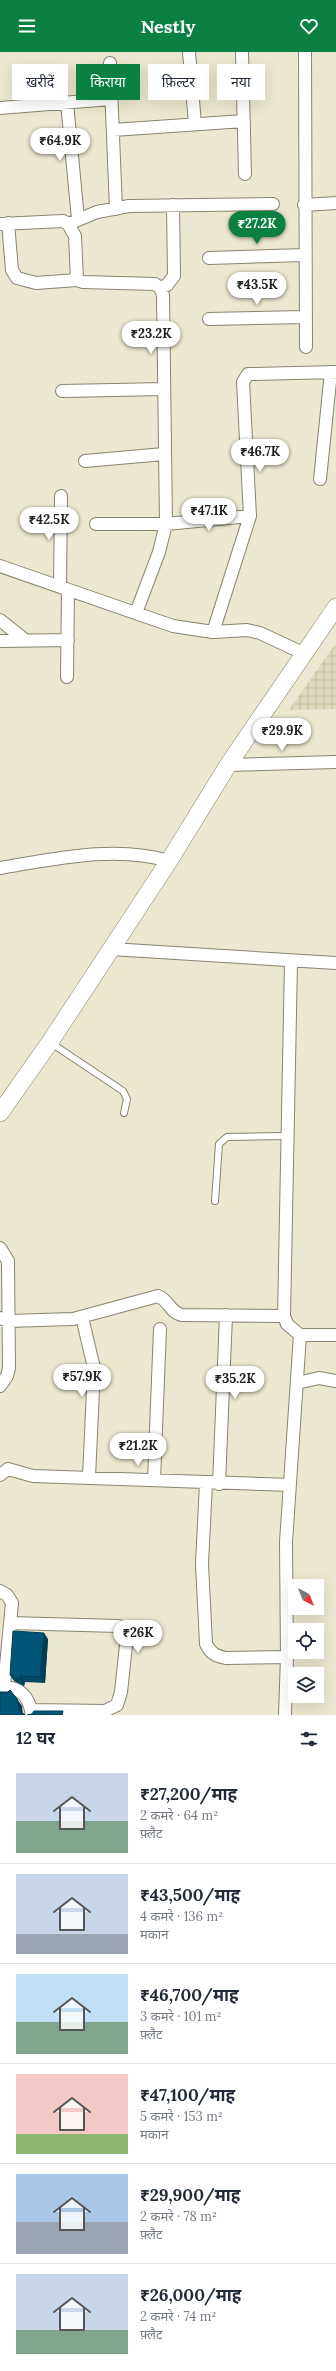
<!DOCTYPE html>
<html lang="hi">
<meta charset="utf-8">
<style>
:root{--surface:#fff;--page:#f2f2f3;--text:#1f2937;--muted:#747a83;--line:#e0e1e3;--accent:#0b8043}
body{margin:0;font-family:Lora,"Noto Sans Devanagari",serif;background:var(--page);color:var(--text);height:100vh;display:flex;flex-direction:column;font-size:15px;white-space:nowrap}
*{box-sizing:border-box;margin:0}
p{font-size:13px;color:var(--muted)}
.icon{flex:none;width:22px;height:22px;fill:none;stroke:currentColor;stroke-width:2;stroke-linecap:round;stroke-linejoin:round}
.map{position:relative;height:1663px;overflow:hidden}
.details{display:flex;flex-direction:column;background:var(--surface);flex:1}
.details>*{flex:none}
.hud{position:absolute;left:12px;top:12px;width:312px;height:36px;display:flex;gap:8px}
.needle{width:26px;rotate:138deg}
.controls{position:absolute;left:288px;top:1527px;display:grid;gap:8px}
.controls a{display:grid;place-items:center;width:36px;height:36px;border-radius:0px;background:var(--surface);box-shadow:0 4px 16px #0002;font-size:20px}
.price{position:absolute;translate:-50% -34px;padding:0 9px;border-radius:14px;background:#fff;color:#222;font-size:13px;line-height:26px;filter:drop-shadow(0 1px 2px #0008)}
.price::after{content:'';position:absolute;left:50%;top:24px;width:12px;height:9px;margin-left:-6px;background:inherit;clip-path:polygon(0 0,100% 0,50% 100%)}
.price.selected{background:var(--accent);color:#fff}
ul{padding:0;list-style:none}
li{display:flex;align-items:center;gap:12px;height:100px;padding:0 16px}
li+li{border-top:1px solid var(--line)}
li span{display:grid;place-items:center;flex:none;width:112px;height:80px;border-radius:0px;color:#555}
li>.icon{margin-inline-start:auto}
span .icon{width:48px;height:48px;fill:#fffc;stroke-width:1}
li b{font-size:17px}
h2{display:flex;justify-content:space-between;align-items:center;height:48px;padding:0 16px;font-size:17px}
.chip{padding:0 14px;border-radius:0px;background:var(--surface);box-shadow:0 4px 16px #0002;font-size:14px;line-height:36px}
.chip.selected{background:var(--accent);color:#fff}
header{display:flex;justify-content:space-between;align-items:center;height:52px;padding:0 16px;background:var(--accent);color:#fff;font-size:18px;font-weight:800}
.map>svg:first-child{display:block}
</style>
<header><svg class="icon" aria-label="menu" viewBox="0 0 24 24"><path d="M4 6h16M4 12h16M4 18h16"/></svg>Nestly<svg class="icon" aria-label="heart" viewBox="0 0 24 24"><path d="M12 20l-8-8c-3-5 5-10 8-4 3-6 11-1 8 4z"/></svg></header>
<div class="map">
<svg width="336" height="1663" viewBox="0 0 336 1663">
<defs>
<pattern id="industrial-grid" width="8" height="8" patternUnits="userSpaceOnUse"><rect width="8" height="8" fill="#e0dabc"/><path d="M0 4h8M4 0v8" fill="none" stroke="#c1bca2"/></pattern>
</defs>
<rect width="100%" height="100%" fill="#ece7d0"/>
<path fill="url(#industrial-grid)" d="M336,591V657L289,658Z"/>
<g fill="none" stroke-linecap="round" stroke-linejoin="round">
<defs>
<path id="lane" d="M51,991L123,1039L127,1047L124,1061
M215,1149L219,1092L227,1085L286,1084"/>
<path id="street" d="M189,0L195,72
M242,0L245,122
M305,0L306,295
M110,11L116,157
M67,51L78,167
M0,56L111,47
M113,78L244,69
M304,153L336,151
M8,171L12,218L17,226L36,231L77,228
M0,172L63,169L68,172L75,184L77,228L83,230L155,232L160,236L163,243L166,472L159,500L136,561
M68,172L97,160L129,154L273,152
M209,206L305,203
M160,236L167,233L174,224L173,153
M209,267L306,265
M62,339L164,337
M85,409L164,402
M320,427L331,320
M96,472H166L250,464
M0,514L173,574L213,580L247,578L260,581L305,602
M60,535L61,444
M0,568L25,588
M213,580L250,464L243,330L248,322H252L336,320
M0,589L68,588
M67,625L68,538
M228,713L336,710
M0,816C55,807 115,793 169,809
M111,897L336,911
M291,910L284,1264L287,1272L300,1283H336
M0,1196L8,1209L9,1316L7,1324L0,1334
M82,1265L94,1316L89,1425
M0,1266L8,1269L73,1267L158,1244C169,1248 170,1261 182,1263L284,1264
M297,1331L319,1326L336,1329
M0,1423L8,1417L33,1424L290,1433
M154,1428L160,1277
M206,1431L202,1512L206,1592C211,1602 216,1604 226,1606L287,1605
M219,1432L226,1263
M0,1539L7,1543L12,1551L4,1634
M10,1571L119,1574L124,1577L127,1584L121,1640L117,1653L105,1659L31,1658
M0,1635C20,1634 29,1644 32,1663
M285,1663L287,1605L286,1490L300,1283"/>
<path id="secondary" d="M0,1061L50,990L169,809L228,713L336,555"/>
</defs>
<use href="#lane" stroke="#88846f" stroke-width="8"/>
<use href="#street" stroke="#88846f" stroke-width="14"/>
<use href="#secondary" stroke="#88846f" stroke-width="18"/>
<use href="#lane" stroke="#fff" stroke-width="6"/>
<use href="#street" stroke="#fff" stroke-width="12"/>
<use href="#secondary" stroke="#fff" stroke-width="17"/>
</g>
<path fill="#004966" d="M48,1587L45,1631L25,1630L24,1634L14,1629L10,1623Z"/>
<path fill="#003c53" d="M44,1581L48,1587L45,1631L40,1625Z
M20,1624L25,1630L24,1634L20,1628Z
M17,1647L22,1654L23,1663L19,1658Z"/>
<path fill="#057" stroke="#003c53" d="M13,1579L44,1581L40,1625L20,1624V1628L10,1623Z
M10,1638L17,1647L19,1658L25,1663H0V1640H8Z
M34,1659H63L62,1663H27L32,1662Z"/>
</svg>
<div class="controls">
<a><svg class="needle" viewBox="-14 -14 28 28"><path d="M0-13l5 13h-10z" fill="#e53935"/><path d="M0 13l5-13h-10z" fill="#747a83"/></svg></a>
<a><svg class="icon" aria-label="locate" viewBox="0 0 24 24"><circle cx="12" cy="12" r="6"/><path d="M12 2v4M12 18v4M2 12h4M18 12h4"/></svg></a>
<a><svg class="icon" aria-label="layers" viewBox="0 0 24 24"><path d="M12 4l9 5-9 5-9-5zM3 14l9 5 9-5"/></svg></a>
</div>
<b class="price" style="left:60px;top:110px">₹64.9K</b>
<b class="price selected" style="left:257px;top:193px">₹27.2K</b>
<b class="price" style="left:257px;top:254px">₹43.5K</b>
<b class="price" style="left:151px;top:303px">₹23.2K</b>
<b class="price" style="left:260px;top:421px">₹46.7K</b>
<b class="price" style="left:209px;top:480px">₹47.1K</b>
<b class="price" style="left:49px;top:489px">₹42.5K</b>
<b class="price" style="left:282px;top:700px">₹29.9K</b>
<b class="price" style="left:82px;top:1346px">₹57.9K</b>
<b class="price" style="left:235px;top:1348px">₹35.2K</b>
<b class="price" style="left:138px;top:1415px">₹21.2K</b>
<b class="price" style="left:138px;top:1602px">₹26K</b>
<div class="hud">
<a class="chip">खरीदें</a>
<a class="chip selected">किराया</a>
<a class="chip">फ़िल्टर</a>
<a class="chip">नया</a>
</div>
</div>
<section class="details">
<h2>12 घर<svg class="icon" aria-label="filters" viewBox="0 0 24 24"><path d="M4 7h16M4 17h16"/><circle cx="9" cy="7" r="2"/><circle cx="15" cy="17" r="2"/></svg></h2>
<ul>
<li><span style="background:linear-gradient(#c9d6e8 60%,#7fa58c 0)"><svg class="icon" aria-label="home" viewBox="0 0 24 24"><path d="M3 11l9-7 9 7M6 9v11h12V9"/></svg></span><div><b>₹27,200/माह</b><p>2 कमरे · 64 m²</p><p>फ़्लैट</p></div></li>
<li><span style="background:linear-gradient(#c9d6e8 75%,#9aa5b1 0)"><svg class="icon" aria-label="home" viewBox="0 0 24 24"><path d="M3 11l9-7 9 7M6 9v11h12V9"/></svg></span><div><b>₹43,500/माह</b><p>4 कमरे · 136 m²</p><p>मकान</p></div></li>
<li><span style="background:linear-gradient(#bfe0f5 60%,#7fa58c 0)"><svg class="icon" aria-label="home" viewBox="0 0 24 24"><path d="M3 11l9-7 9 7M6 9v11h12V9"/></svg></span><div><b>₹46,700/माह</b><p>3 कमरे · 101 m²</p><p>फ़्लैट</p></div></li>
<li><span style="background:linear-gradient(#f6c9c9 75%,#8fb573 0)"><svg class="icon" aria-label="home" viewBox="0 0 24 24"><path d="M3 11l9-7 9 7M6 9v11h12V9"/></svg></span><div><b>₹47,100/माह</b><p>5 कमरे · 153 m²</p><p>मकान</p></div></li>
<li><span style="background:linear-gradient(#a9c7e8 60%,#9aa5b1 0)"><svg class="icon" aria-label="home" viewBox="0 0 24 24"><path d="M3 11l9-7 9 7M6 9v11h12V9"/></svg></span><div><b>₹29,900/माह</b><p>2 कमरे · 78 m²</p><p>फ़्लैट</p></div></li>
<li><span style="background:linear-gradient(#c9d6e8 70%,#7fa58c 0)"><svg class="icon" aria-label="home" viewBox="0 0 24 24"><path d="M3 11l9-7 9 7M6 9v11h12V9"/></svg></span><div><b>₹26,000/माह</b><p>2 कमरे · 74 m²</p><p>फ़्लैट</p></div></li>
</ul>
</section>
